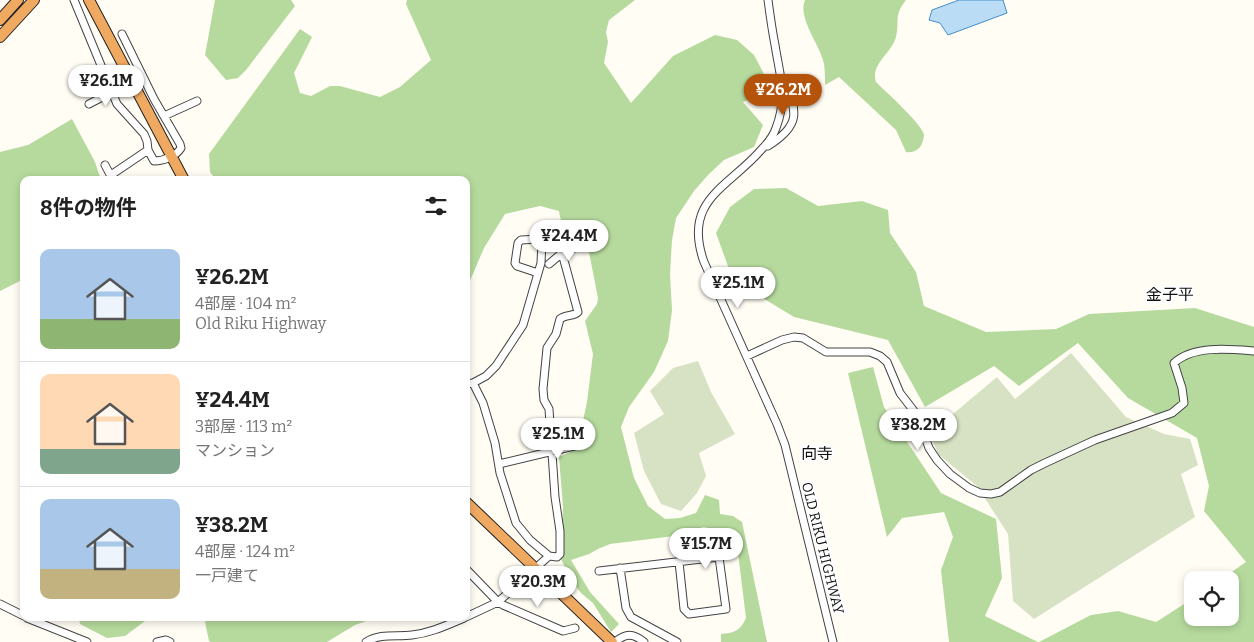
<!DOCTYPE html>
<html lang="ja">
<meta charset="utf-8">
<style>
:root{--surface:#fff;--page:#f6f6f6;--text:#222;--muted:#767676;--line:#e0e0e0;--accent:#b45309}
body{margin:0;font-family:Bitter,"Noto Sans JP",serif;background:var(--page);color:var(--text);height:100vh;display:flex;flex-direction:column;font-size:19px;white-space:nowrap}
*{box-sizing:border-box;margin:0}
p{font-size:16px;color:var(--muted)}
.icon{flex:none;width:28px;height:28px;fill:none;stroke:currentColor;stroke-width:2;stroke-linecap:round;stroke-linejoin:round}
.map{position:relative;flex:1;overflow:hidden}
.sheet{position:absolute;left:20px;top:176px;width:450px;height:445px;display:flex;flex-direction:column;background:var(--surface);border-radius:10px;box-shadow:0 2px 8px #0003}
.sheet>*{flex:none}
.buttons{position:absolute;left:1184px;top:571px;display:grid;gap:10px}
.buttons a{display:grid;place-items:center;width:55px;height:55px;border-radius:10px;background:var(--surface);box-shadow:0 2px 8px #0003;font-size:25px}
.price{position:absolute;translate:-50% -42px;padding:0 11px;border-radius:18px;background:#fff;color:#222;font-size:16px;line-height:32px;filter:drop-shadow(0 1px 2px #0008)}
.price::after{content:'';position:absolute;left:50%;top:30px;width:15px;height:11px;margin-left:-8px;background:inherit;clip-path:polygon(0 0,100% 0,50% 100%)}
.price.current{background:var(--accent);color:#fff}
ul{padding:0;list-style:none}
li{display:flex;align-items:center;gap:15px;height:125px;padding:0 20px}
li+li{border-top:1px solid var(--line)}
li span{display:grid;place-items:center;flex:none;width:140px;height:100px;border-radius:10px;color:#555}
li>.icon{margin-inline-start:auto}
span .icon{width:60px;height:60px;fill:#fffc;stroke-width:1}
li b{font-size:21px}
h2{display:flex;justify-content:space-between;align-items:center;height:60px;padding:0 20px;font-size:21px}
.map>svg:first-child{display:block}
</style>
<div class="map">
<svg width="1254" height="642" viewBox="0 0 1254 642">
<rect width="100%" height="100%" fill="#fffdf4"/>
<path fill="#b6da9d" d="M215,0H291L295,6L246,70L238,78L226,80L205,55Z
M407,0H635L609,20L606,32L608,42L604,63L631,103L673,56L715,35L737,40L754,55L763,72L768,92L743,102L763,125L754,147L724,160L708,175L694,191L676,218L672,240L670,274L672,310L668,341L654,372L629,407L621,427L634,478L648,506L665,519L680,518L696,513L705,495L719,500L720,514L733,516L742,522L767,642H721V634C734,633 740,631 746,618L737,545L734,539L714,529L703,527L682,535L610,544L598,549L589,554L571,560L590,592L619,624L611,632L593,603L581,593L571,580L561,559L563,507L559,457L577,449L587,402L593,354L585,321L597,304L598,298L588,247C574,237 561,230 559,211L540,206L505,214L484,248L466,290V180H216L210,172L209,154L300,29L312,37L294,73L300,93L311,96L330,86H340L380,97L400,87L431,60L406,4Z
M805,0H906C893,16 900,22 896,37C892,53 870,64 876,82C885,91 923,125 924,135C924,138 922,145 920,147C917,151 911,153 906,152L896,130L839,77L825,85C825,78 825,71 824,64C821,46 797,18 805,0Z
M72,119L95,162L101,180H24V279L0,291V152L28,145Z
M786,188L818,206L862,201L888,210L890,233L916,272L924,306L986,332L1056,329L1089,314L1195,308L1254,327V642H1039L1091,615L1118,611L1156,622L1192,599V618H1230V580H1220L1246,562L1204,511L1209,486L1197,438L1128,398L1078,343L1019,386L994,366L925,407L888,340L794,317L733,280L716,233L730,207L754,189Z
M873,367L884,407L941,493L996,519L1002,578L985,616L1038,642H949L941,570L953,537L944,512L902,518L887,537L848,373Z
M79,618H149L125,636L107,638L80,624Z
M207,618H375L355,625L327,642H211L209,641L205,622Z"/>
<path fill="#d7e2c4" d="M1071,353L1126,417L1164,434L1190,439L1198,465L1181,474L1195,517L1034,619L1013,601L1008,534L977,486L939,455L930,436L924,416L953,414L997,377L1015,399Z
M698,361L711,392L735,434L699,453L706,476L697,493L681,511L661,504L644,471L634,433L664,414L650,391L673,368Z"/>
<path fill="#badcf5" stroke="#438eca" d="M959,0H1003L1007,13L948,35L940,23L929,20L932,10Z"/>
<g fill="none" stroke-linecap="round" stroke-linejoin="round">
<defs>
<path id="minor" d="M74,0L117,104L144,134L147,141L148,150L154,161C164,161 176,156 181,148L180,144L154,99L122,34
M768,0C770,15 772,30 775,45C780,77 788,96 776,128C773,137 768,143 761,150C728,188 682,200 704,262L777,424L785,445L833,642
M89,104L112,92
M164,116L197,101
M768,146C800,126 799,112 783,80
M105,165L113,180
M111,175L148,150
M549,264L562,253L581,245
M747,356L782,340L794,337L803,338L826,352H870L880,356L887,362L900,393L917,415L929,448L937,460L950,474L969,488L980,493L991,494L1000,492L1031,470L1045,463L1095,440L1172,413L1184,403L1182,388L1174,363C1193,345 1230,349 1254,351
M473,383L486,376L496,366L523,325L541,263L542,241L539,239L521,240L518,243L515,263L517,266L538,273
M466,384L473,383L483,403L495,443L500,473L516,523L530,540L549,556L557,557L560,554V531L555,497L549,409L544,400L543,389L547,348L556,334L560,319C566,314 573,317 578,312L562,253
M499,464L574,446L571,423
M620,568L626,608L631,617L677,642
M466,569L498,602L503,605L563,631L575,628
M599,571L719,557L726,609L689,614L684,609L679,562
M0,604L24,616
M466,617L498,602L549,556
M27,618L87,642
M157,642L166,640L170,642
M366,642C381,633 396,637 412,635C431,633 447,625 464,618
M615,642C626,633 633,633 644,642"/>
<path id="highway" d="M89,0L184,180
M0,20L18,0
M0,37L34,0
M466,502L612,642"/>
</defs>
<use href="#minor" stroke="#434343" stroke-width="9"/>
<use href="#highway" stroke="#212121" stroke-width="12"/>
<use href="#minor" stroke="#fff" stroke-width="7"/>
<use href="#highway" stroke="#f0a961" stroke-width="10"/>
</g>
<g text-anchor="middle" stroke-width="5" stroke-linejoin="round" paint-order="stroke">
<g font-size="14" fill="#101010" stroke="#fff">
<text transform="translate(823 548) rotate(76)" y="5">OLD RIKU HIGHWAY</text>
</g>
<g font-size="16" fill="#101010" stroke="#fff">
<text x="1170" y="300">金子平</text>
<text x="817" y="459">向寺</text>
</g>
</g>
</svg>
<div class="buttons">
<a><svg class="icon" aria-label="locate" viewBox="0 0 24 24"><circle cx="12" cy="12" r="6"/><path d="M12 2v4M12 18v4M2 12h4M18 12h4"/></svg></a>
</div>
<b class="price" style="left:106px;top:107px">¥26.1M</b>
<b class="price current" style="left:783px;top:116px">¥26.2M</b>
<b class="price" style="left:569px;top:262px">¥24.4M</b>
<b class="price" style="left:738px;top:309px">¥25.1M</b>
<b class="price" style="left:918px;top:451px">¥38.2M</b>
<b class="price" style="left:558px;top:460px">¥25.1M</b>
<b class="price" style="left:706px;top:570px">¥15.7M</b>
<b class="price" style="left:538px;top:608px">¥20.3M</b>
<section class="sheet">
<h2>8件の物件<svg class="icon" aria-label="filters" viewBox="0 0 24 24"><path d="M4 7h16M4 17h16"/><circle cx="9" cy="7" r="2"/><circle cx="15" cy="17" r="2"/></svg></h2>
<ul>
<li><span style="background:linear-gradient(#a9c7e8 70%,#8fb573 0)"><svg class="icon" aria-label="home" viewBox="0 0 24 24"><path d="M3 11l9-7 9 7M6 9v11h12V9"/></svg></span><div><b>¥26.2M</b><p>4部屋 · 104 m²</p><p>Old Riku Highway</p></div></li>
<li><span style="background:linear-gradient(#ffd9b3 75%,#7fa58c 0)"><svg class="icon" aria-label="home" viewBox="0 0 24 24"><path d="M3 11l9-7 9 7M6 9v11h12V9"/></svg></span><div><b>¥24.4M</b><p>3部屋 · 113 m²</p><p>マンション</p></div></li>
<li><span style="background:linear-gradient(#a9c7e8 70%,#c2b280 0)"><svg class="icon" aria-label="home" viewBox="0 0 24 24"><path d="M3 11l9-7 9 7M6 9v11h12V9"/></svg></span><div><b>¥38.2M</b><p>4部屋 · 124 m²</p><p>一戸建て</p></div></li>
</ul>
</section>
</div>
